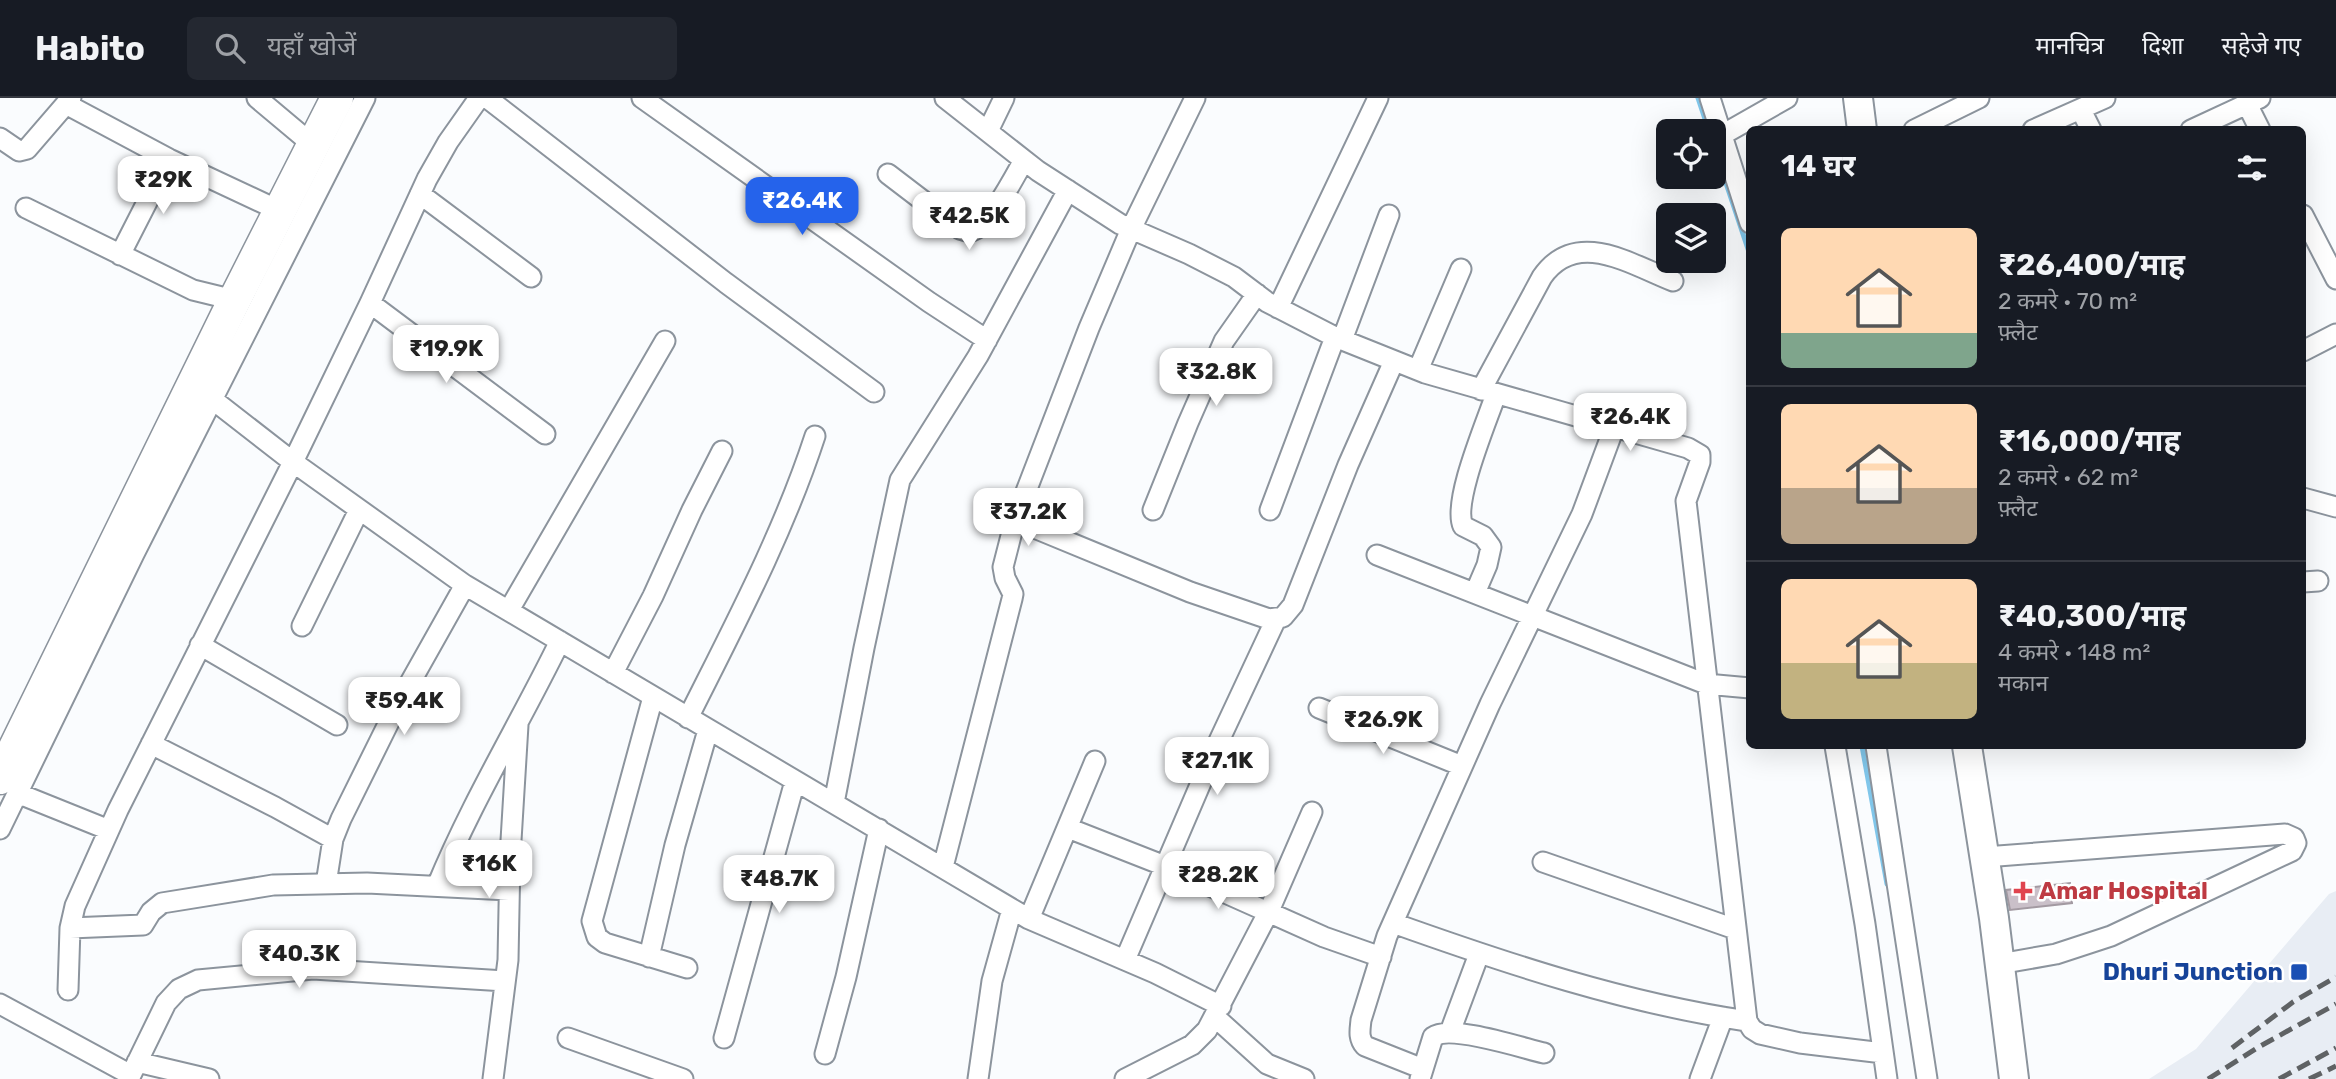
<!DOCTYPE html>
<html lang="hi">
<meta charset="utf-8">
<style>
:root{--surface:#171b24;--page:#242831;--text:#f1f3f6;--muted:#9ea1a6;--line:#363941;--accent:#2563eb}
body{margin:0;font-family:Rubik,"Noto Sans Devanagari",sans-serif;background:var(--page);color:var(--text);height:100vh;display:flex;flex-direction:column;font-size:26px;white-space:nowrap}
*{box-sizing:border-box;margin:0}
p{font-size:23px;color:var(--muted)}
.icon{flex:none;width:38px;height:38px;fill:none;stroke:currentColor;stroke-width:2;stroke-linecap:round;stroke-linejoin:round}
.map{position:relative;flex:1;overflow:hidden}
.panel{position:absolute;left:1746px;top:28px;width:560px;height:623px;display:flex;flex-direction:column;background:var(--surface);border-radius:10px;box-shadow:0 7px 28px #0002}
.panel>*{flex:none}
.tools{position:absolute;left:1656px;top:21px;display:grid;gap:14px}
.tools a{display:grid;place-items:center;width:70px;height:70px;border-radius:10px;background:var(--surface);box-shadow:0 7px 28px #0002;font-size:35px}
.price{position:absolute;translate:-50% -60px;padding:0 16px;border-radius:14px;background:#fff;color:#222;font-size:23px;line-height:46px;filter:drop-shadow(0 2px 4px #0008)}
.price::after{content:'';position:absolute;left:50%;top:42px;width:21px;height:16px;margin-left:-10px;background:inherit;clip-path:polygon(0 0,100% 0,50% 100%)}
.price.active{background:var(--accent);color:#fff}
ul{padding:0;list-style:none}
li{display:flex;align-items:center;gap:21px;height:175px;padding:0 35px}
li+li{border-top:2px solid var(--line)}
li span{display:grid;place-items:center;flex:none;width:196px;height:140px;border-radius:10px;color:#555}
li>.icon{margin-inline-start:auto}
span .icon{width:84px;height:84px;fill:#fffc;stroke-width:1}
li b{font-size:30px}
h2{display:flex;justify-content:space-between;align-items:center;height:84px;padding:0 35px;font-size:30px}
header{display:flex;align-items:center;gap:42px;box-sizing:border-box;height:98px;padding:0 35px;background:var(--surface);border-bottom:2px solid var(--line)}
header strong{font-size:33px}
nav{display:flex;gap:38px;margin-inline-start:auto;font-size:24px}
.search{width:490px;height:63px;background:var(--page);display:flex;align-items:center;gap:18px;box-sizing:border-box;padding:0 24px;border-radius:10px;color:var(--muted);font-size:26px}
.map>svg:first-child{display:block}
</style>
<header>
<strong>Habito</strong>
<div class="search"><svg class="icon" aria-label="search" viewBox="0 0 24 24"><circle cx="10" cy="10" r="6"/><path d="M15 15l6 6"/></svg>यहाँ खोजें</div>
<nav><a>मानचित्र</a><a>दिशा</a><a>सहेजे गए</a></nav>
</header>
<div class="map">
<svg width="2336" height="981" viewBox="0 0 2336 981">
<rect width="100%" height="100%" fill="#fafcfe"/>
<path fill="#e8edf4" d="M2336,793V981H2149L2196,951L2329,796Z"/>
<g fill="none" stroke-linecap="round" stroke-linejoin="round">
<path stroke="#80c6ea" stroke-width="5" d="M1698,0L1709,33
M1713,46L1750,157
M1862,648L1887,786"/>
</g>
<path fill="#cac0c9" stroke="#a39aa2" stroke-width="2" d="M2070,785L2072,805L2010,812L2006,792Z"/>
<g fill="none" stroke-linecap="round" stroke-linejoin="round">
<defs>
<path id="street" d="M257,0L313,47
M487,0L726,185L874,294
M642,0L929,204L987,242
M945,0L1038,73L1120,126L1189,156L1234,179L1267,204L1335,239L1425,275L1688,350L1700,357V364L1686,403L1747,923L1752,931L1760,936L1800,945L1883,955
M1710,0L1750,125
M66,6L169,61L280,113
M2247,6L2260,32
M2081,12L2091,32
M1914,32L1979,0
M2033,32L2105,0
M2191,32L2260,0
M988,33L1004,0
M1722,37L1787,0
M0,40L19,53L27,51L71,0
M888,76L960,131C966,133 970,135 976,131C991,124 1015,78 1024,62
M420,96L531,179
M26,110L193,192L234,202
M2303,117L2336,181
M120,157L169,61
M370,205L545,336
M1278,210L1378,0
M1342,242L1389,117
M2303,253L2336,236
M1418,272L1461,171
M1481,292L1542,179C1576,130 1630,166 1673,183
M212,301L293,364L465,487L1029,821L1155,875L1221,908
M2303,400L2336,409
M1153,412L1188,325L1224,243L1257,196
M1270,412L1335,239
M1015,422L1190,494L1269,521L1283,519L1293,507L1348,367L1394,263
M1377,457L1706,586L1750,590
M2303,484L2318,483
M1475,495L1487,467L1491,449L1483,438L1463,428C1452,404 1487,323 1496,296
M509,512L665,243
M302,528L359,412
M200,547L337,627
M613,575L653,498L692,412L722,353
M653,599L592,823L597,839L605,845L687,870
M1319,610L1462,668
M688,620C734,528 783,436 815,338
M151,646L275,709L333,741
M1835,648L1865,826L1887,981
M1876,648L1927,981
M17,695L109,732
M834,705L864,550L900,382L978,258L1068,92
M1068,730L1165,768L1324,839L1381,859
M0,731L134,456L365,0
M1985,759L2285,736L2294,740L2296,745L2292,753L2111,838L2056,856L1999,866
M1543,764L1735,831
M943,769L1012,501L1013,496L1005,480L1003,469L1015,422L1089,230L1131,131L1195,0
M326,786L333,741L341,721L397,608L465,487
M437,788C472,703 520,625 560,543
M1029,821L1095,663
M1393,825C1508,866 1625,905 1747,923
M70,830L143,827L151,814L162,805L273,787L367,785L509,792
M649,859L675,747L708,632
M1125,862L1218,645L1276,521
M68,892L70,830L75,808L118,712L293,364L370,205L427,81L448,44L479,0
M0,906L131,977
M1215,919L1267,966L1304,981
M1450,934L1479,856
M568,940L683,981
M724,940L795,683
M825,956L846,879L879,731
M137,964L209,981
M1423,971L1365,948C1358,940 1360,932 1361,922L1387,838L1490,606L1582,416L1614,330
M129,981L166,905L179,891L198,882L313,871L505,883
M493,981L508,862L510,759L518,627
M978,981L992,883L1012,811
M1125,981L1192,947L1207,932L1269,813L1312,714
M1420,981L1433,939C1450,926 1522,950 1544,955
M1700,981L1723,919"/>
<path id="secondary" d="M1858,0L1862,32
M1967,648L1994,820L2014,981"/>
<path id="primary" d="M0,680L231,209L337,0"/>
</defs>
<use href="#street" stroke="#8c949d" stroke-width="23"/>
<use href="#secondary" stroke="#8c949d" stroke-width="32"/>
<use href="#primary" stroke="#8c949d" stroke-width="35"/>
<use href="#street" stroke="#fff" stroke-width="19"/>
<use href="#secondary" stroke="#fff" stroke-width="28"/>
<use href="#primary" stroke="#fff" stroke-width="32"/>
<path stroke="#5f6264" stroke-width="5" stroke-dasharray="14 7" stroke-linecap="butt" d="M2232,950L2293,904L2336,879
M2208,981L2257,950L2336,906
M2279,981L2336,950
M2309,981L2336,968"/>
</g>
<path fill="#e0444e" stroke="#fff" stroke-width="2.5" d="M2019.5 782.5h7v7h7v7h-7v7h-7v-7h-7v-7h7z"/>
<rect fill="#1a4fb4" stroke="#fff" stroke-width="2.5" x="2290" y="865" width="18" height="18" rx="3.5"/>
<g text-anchor="middle" stroke-width="5" stroke-linejoin="round" paint-order="stroke">
<g font-size="24" font-weight="bold" fill="#be3a42" stroke="#fff" text-anchor="start">
<text x="2039" y="801">Amar Hospital</text>
</g>
<g font-size="24" font-weight="bold" fill="#164399" stroke="#fff" text-anchor="end">
<text x="2283" y="882">Dhuri Junction</text>
</g>
</g>
</svg>
<div class="tools">
<a><svg class="icon" aria-label="locate" viewBox="0 0 24 24"><circle cx="12" cy="12" r="6"/><path d="M12 2v4M12 18v4M2 12h4M18 12h4"/></svg></a>
<a><svg class="icon" aria-label="layers" viewBox="0 0 24 24"><path d="M12 4l9 5-9 5-9-5zM3 14l9 5 9-5"/></svg></a>
</div>
<b class="price" style="left:163px;top:118px">₹29K</b>
<b class="price active" style="left:802px;top:139px">₹26.4K</b>
<b class="price" style="left:969px;top:154px">₹42.5K</b>
<b class="price" style="left:446px;top:287px">₹19.9K</b>
<b class="price" style="left:1216px;top:310px">₹32.8K</b>
<b class="price" style="left:1630px;top:355px">₹26.4K</b>
<b class="price" style="left:1028px;top:450px">₹37.2K</b>
<b class="price" style="left:404px;top:639px">₹59.4K</b>
<b class="price" style="left:1383px;top:658px">₹26.9K</b>
<b class="price" style="left:1217px;top:699px">₹27.1K</b>
<b class="price" style="left:489px;top:802px">₹16K</b>
<b class="price" style="left:1218px;top:813px">₹28.2K</b>
<b class="price" style="left:779px;top:817px">₹48.7K</b>
<b class="price" style="left:299px;top:892px">₹40.3K</b>
<section class="panel">
<h2>14 घर<svg class="icon" aria-label="filters" viewBox="0 0 24 24"><path d="M4 7h16M4 17h16"/><circle cx="9" cy="7" r="2"/><circle cx="15" cy="17" r="2"/></svg></h2>
<ul>
<li><span style="background:linear-gradient(#ffd9b3 75%,#7fa58c 0)"><svg class="icon" aria-label="home" viewBox="0 0 24 24"><path d="M3 11l9-7 9 7M6 9v11h12V9"/></svg></span><div><b>₹26,400/माह</b><p>2 कमरे · 70 m²</p><p>फ़्लैट</p></div></li>
<li><span style="background:linear-gradient(#ffd9b3 60%,#b9a48a 0)"><svg class="icon" aria-label="home" viewBox="0 0 24 24"><path d="M3 11l9-7 9 7M6 9v11h12V9"/></svg></span><div><b>₹16,000/माह</b><p>2 कमरे · 62 m²</p><p>फ़्लैट</p></div></li>
<li><span style="background:linear-gradient(#ffd9b3 60%,#c2b280 0)"><svg class="icon" aria-label="home" viewBox="0 0 24 24"><path d="M3 11l9-7 9 7M6 9v11h12V9"/></svg></span><div><b>₹40,300/माह</b><p>4 कमरे · 148 m²</p><p>मकान</p></div></li>
</ul>
</section>
</div>
